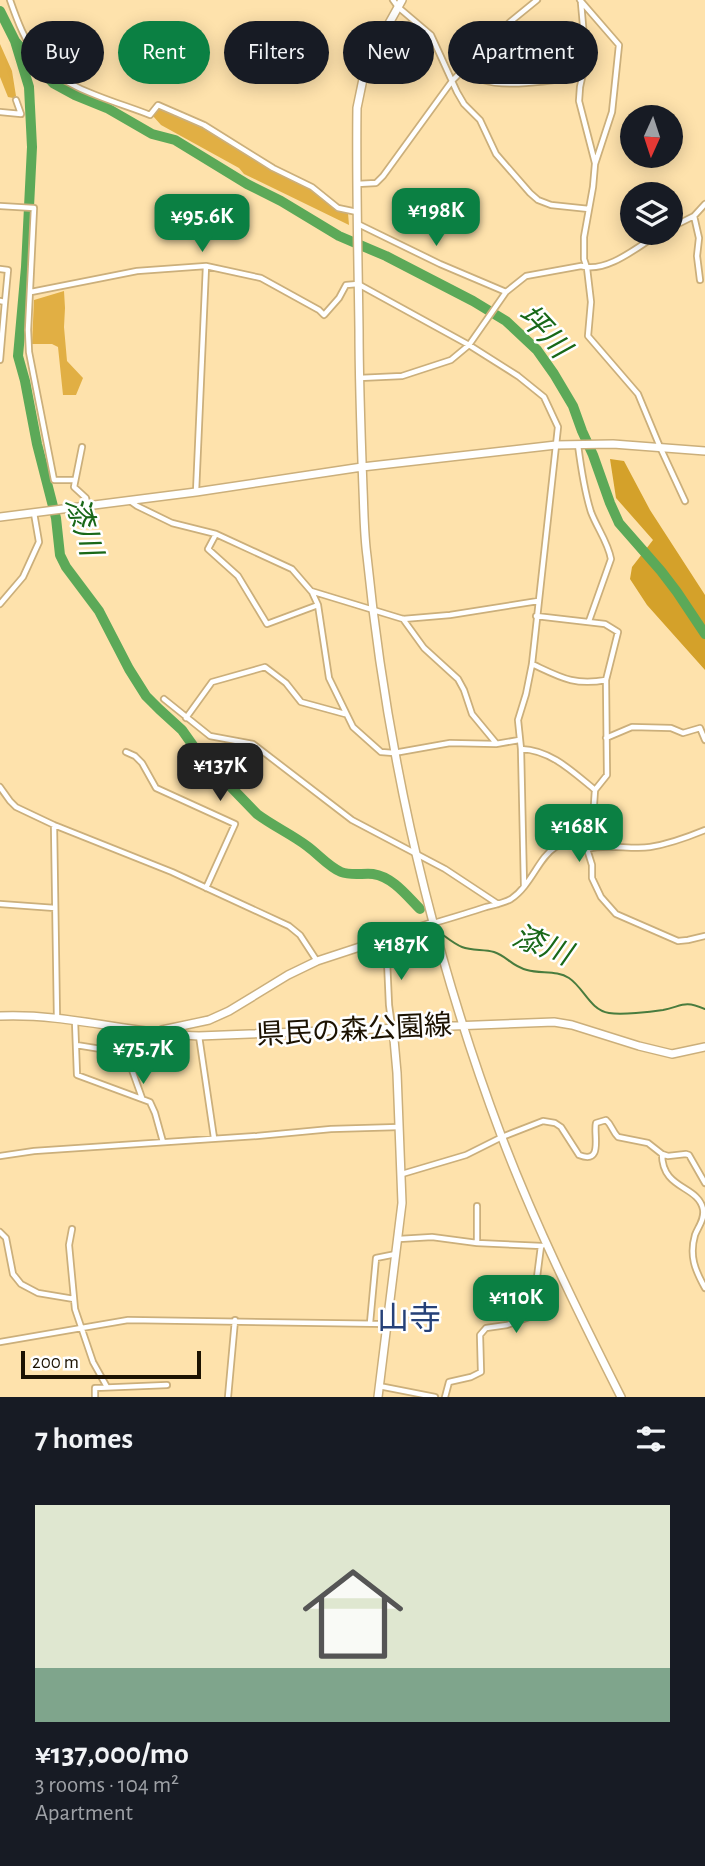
<!DOCTYPE html>
<meta charset="utf-8">
<style>
:root{--surface:#171b24;--page:#242831;--text:#f1f3f6;--muted:#9ea1a6;--line:#363941;--accent:#0b8043}
body{margin:0;font-family:"Alegreya Sans","Noto Sans JP",sans-serif;background:var(--page);color:var(--text);height:100vh;display:flex;flex-direction:column;font-size:26px;white-space:nowrap}
*{box-sizing:border-box;margin:0}
p{font-size:23px;color:var(--muted)}
.icon{flex:none;width:38px;height:38px;fill:none;stroke:currentColor;stroke-width:2;stroke-linecap:round;stroke-linejoin:round}
.map{position:relative;height:1397px;overflow:hidden}
.panel{display:flex;flex-direction:column;background:var(--surface);flex:1}
.panel>*{flex:none}
.top-card{position:absolute;left:21px;top:21px;width:663px;height:63px;display:flex;gap:14px}
.needle{width:46px;rotate:183deg}
.fabs{position:absolute;left:620px;top:105px;display:grid;gap:14px}
.fabs a{display:grid;place-items:center;width:63px;height:63px;border-radius:50%;background:var(--surface);box-shadow:0 4px 18px #0003;font-size:35px}
.scale{position:absolute;left:21px;bottom:18px;width:180px;box-sizing:border-box;padding-left:7px;border:4px solid #1c1201;border-top:0;font-size:19px;line-height:24px;white-space:nowrap;color:#1c1201;-webkit-text-stroke:5px #fff;paint-order:stroke}
.price{position:absolute;translate:-50% -60px;padding:0 16px;border-radius:14px;background:var(--accent);color:#fff;font-size:23px;line-height:46px;filter:drop-shadow(0 2px 4px #0008)}
.price::after{content:'';position:absolute;left:50%;top:42px;width:21px;height:16px;margin-left:-10px;background:inherit;clip-path:polygon(0 0,100% 0,50% 100%)}
.price.active{background:#222;color:#fff}
ul{padding:0;list-style:none}
li{display:grid;align-content:center;gap:14px;height:371px;padding:0 35px}
li+li{border-top:2px solid var(--line)}
li span{display:grid;place-items:center;height:217px;border-radius:0px;color:#555}
li>.icon{margin-inline-start:auto}
span .icon{width:126px;height:126px;fill:#fffc;stroke-width:1}
li b{font-size:30px}
h2{display:flex;justify-content:space-between;align-items:center;height:84px;padding:0 35px;font-size:30px}
.chip{padding:0 24px;border-radius:32px;background:var(--surface);box-shadow:0 4px 18px #0003;font-size:24px;line-height:63px}
.chip.active{background:var(--accent);color:#fff}
.map>svg:first-child{display:block}
</style>
<div class="map">
<svg width="705" height="1397" viewBox="0 0 705 1397">
<rect width="100%" height="100%" fill="#fee2ac"/>
<path fill="#e1af44" d="M0,44L12,71L16,96L13,98L8,97L0,77Z
M160,107L204,126L311,189L339,210L348,213L349,225L244,174L239,168L161,125L153,116Z
M64,291L65,308L64,327L67,361L83,378L76,395H63L58,347L52,344H32L34,300Z"/>
<path fill="#d4a12a" d="M610,459L624,461L650,510L705,595V670L647,605L630,579L632,567L653,540L616,498Z"/>
<g fill="none" stroke-linecap="round" stroke-linejoin="round">
<path stroke="#497c3e" stroke-width="2" d="M439,932C446,937 454,944 462,947C472,951 484,949 494,952C507,956 511,966 527,970C541,974 557,970 569,978C584,988 590,1010 609,1013C622,1015 650,1012 663,1010C683,1006 683,1000 705,1009"/>
<path stroke="#5ca958" stroke-width="10" d="M0,11L15,41L53,83L75,95L107,108L152,134L175,140L247,184L281,201L339,236L386,256L473,301L506,321L537,350L554,374L573,406L582,431L593,455L610,503L619,523L661,571L677,592L705,634
M15,41L29,87L32,147L26,267L18,356L25,381L37,444L56,518L60,555L66,567L99,611L129,669L146,696L159,709L182,730L199,754L257,814C273,826 291,834 307,846C318,854 329,867 341,872C351,876 363,873 373,874C393,877 407,896 420,909"/>
<defs>
<path id="street" d="M10,0C17,20 25,42 39,59C63,89 115,101 150,115L158,105L204,125L273,168L312,187L338,208L357,212
M393,0L398,7L431,35L457,92L464,104L480,120L496,154L530,193L538,200L551,205L589,209
M580,0L619,45L612,112L595,164L593,187L584,237V259L587,268L591,302L588,336L638,394L660,447L685,501
M581,3L586,59L580,87L579,101L595,163
M464,68C470,72 477,77 483,80C507,88 557,80 583,75
M0,112L21,114L16,100
M357,184L376,183L383,176L452,81L510,22L537,0
M0,206L34,208L28,330L29,352L54,480H74
M694,216L699,238L697,256L700,280
M358,224L440,264L506,292
M670,228L694,216L705,204
M0,269L8,270L5,302
M31,292L137,271L206,266L261,278L319,310L324,315L339,298L346,285L358,284L469,345L518,376L544,397L558,427L532,664L526,694L518,720L521,749L524,886
M0,301L5,302L0,360
M359,378L402,376L451,360L469,345L506,292L526,276L581,266C607,274 640,245 660,233
M578,445C581,468 584,490 591,512C597,528 608,542 611,559L589,621
M82,447L74,487L86,498L88,506
M196,492L206,266
M130,501L137,506L172,523L216,534L292,569L311,591L403,619L450,615L538,601
M216,534L208,549L238,576L267,624L318,605
M312,592L318,605L329,678L353,727L381,752L394,753L450,743L496,744L519,740
M0,604L23,577L39,542L34,513
M536,616L605,624L618,632L606,680L607,775L595,790L592,833L587,849C608,843 630,850 650,847C669,844 688,837 705,830
M403,619L424,648L458,679L464,690L472,714L496,743
M532,664C560,677 574,686 606,680
M164,699L210,736L253,744L352,820L445,869L498,904
M186,718L212,682L265,667L286,683L301,702L345,714
M606,738L632,727L671,728L683,733L700,728L705,740
M521,749C551,750 573,772 595,790
M126,752L135,756L142,763L156,788L235,824L206,888
M0,787L10,801L16,807L54,825L172,872L289,926L300,935L317,961
M54,825L57,1018
M0,904L55,908
M434,923C451,918 468,913 486,907C494,905 504,903 511,899C541,879 543,827 587,849L592,865V878L601,897L616,914L678,941L688,940L705,936
M386,938L389,1005L392,1027
M75,1021L77,1075L150,1102L155,1113L163,1142
M199,1036L214,1138
M76,1045L126,1053L142,1098
M662,1154C662,1190 698,1185 703,1209C705,1219 698,1227 695,1235C689,1256 695,1270 705,1288
M0,1156L34,1151L257,1136L331,1129L399,1127
M402,1174L466,1155L502,1137L543,1121L555,1123L561,1127L579,1155C604,1165 593,1134 596,1123L606,1120C612,1125 612,1131 618,1137L648,1143L662,1154L668,1156L686,1154L689,1155L705,1183
M72,1229L69,1245L75,1309L93,1362L107,1387
M0,1232L6,1238L13,1274L21,1284L38,1293L74,1299
M399,1239L432,1237L477,1243L542,1246
M477,1243V1206
M370,1323L376,1258L396,1254
M0,1342L128,1320L388,1324
M379,1386L435,1397
M95,1397V1388L167,1385
M228,1397L235,1320
M445,1397L449,1382L471,1377L481,1372L480,1335L486,1328L507,1325L532,1316L541,1246"/>
<path id="secondary" d="M402,0L372,54L363,79L357,108C356,181 358,255 359,329C359,382 361,436 363,489C364,512 364,534 367,556C387,755 431,949 501,1135C535,1225 578,1312 621,1397
M0,517L196,492L362,467L556,445L613,444L705,451
M0,1016C67,1013 132,1034 199,1036L554,1022L572,1025L639,1046L672,1054L705,1047
M162,1030L209,1020L229,1011L288,975L317,961L433,923
M378,1397L402,1203L397,1073L393,1028"/>
</defs>
<use href="#street" stroke="#cbaf7b" stroke-width="8"/>
<use href="#secondary" stroke="#cbaf7b" stroke-width="10"/>
<use href="#street" stroke="#fff" stroke-width="4.5"/>
<use href="#secondary" stroke="#fff" stroke-width="7"/>
</g>
<g text-anchor="middle" stroke-width="5" stroke-linejoin="round" paint-order="stroke">
<g font-size="28" fill="#1c1201" stroke="#fff">
<text transform="translate(354 1029) rotate(-3)" y="10">県民の森公園線</text>
</g>
<g font-size="30" font-style="italic" fill="#196818" stroke="#fff">
<text transform="translate(544 331) rotate(47)" y="10">坪川</text>
<text transform="translate(84 526) rotate(74)" y="10">漆川</text>
<text transform="translate(542 945) rotate(21)" y="10">漆川</text>
</g>
<g font-size="32" fill="#264178" stroke="#fff">
<text x="409" y="1329">山寺</text>
</g>
</g>
</svg>
<div class="fabs">
<a><svg class="needle" viewBox="-14 -14 28 28"><path d="M0-13l5 13h-10z" fill="#e53935"/><path d="M0 13l5-13h-10z" fill="#9ea1a6"/></svg></a>
<a><svg class="icon" aria-label="layers" viewBox="0 0 24 24"><path d="M12 4l9 5-9 5-9-5zM3 14l9 5 9-5"/></svg></a>
</div>
<div class="scale">200 m</div>
<b class="price" style="left:436px;top:248px">¥198K</b>
<b class="price" style="left:202px;top:254px">¥95.6K</b>
<b class="price active" style="left:220px;top:803px">¥137K</b>
<b class="price" style="left:579px;top:864px">¥168K</b>
<b class="price" style="left:401px;top:982px">¥187K</b>
<b class="price" style="left:143px;top:1086px">¥75.7K</b>
<b class="price" style="left:516px;top:1335px">¥110K</b>
<div class="top-card">
<a class="chip">Buy</a>
<a class="chip active">Rent</a>
<a class="chip">Filters</a>
<a class="chip">New</a>
<a class="chip">Apartment</a>
</div>
</div>
<section class="panel">
<h2>7 homes<svg class="icon" aria-label="filters" viewBox="0 0 24 24"><path d="M4 7h16M4 17h16"/><circle cx="9" cy="7" r="2"/><circle cx="15" cy="17" r="2"/></svg></h2>
<ul>
<li><span style="background:linear-gradient(#dfe7d0 75%,#7fa58c 0)"><svg class="icon" aria-label="home" viewBox="0 0 24 24"><path d="M3 11l9-7 9 7M6 9v11h12V9"/></svg></span><div><b>¥137,000/mo</b><p>3 rooms · 104 m²</p><p>Apartment</p></div></li>
</ul>
</section>
